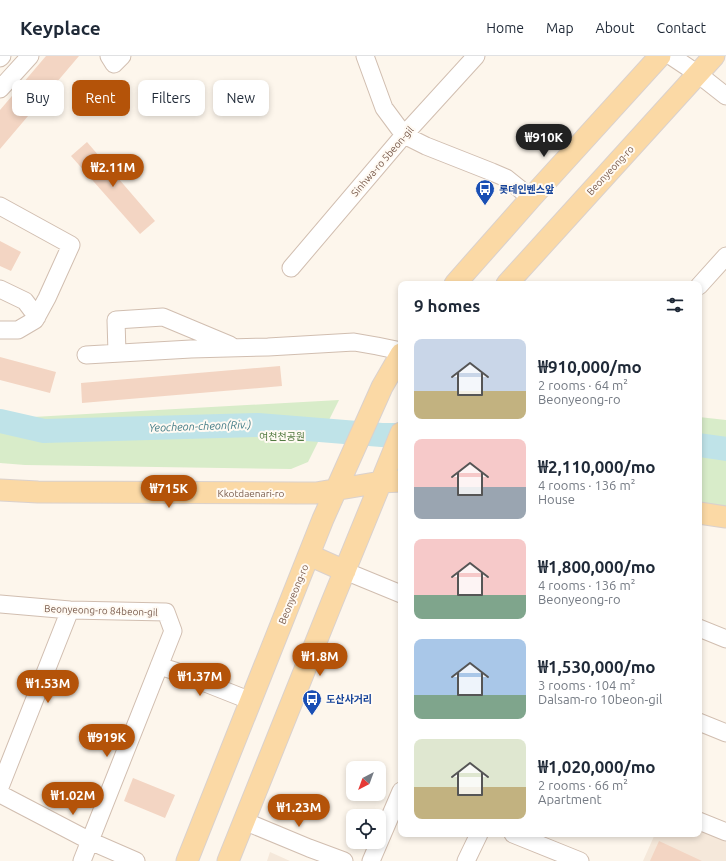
<!DOCTYPE html>
<meta charset="utf-8">
<style>
:root{--surface:#fff;--page:#f6f6f7;--text:#1f2937;--muted:#747a83;--line:#e0e1e3;--accent:#b45309}
body{margin:0;font-family:Ubuntu,"Noto Sans KR",sans-serif;background:var(--page);color:var(--text);height:100vh;display:flex;flex-direction:column;font-size:15px;white-space:nowrap}
*{box-sizing:border-box;margin:0}
p{font-size:13px;color:var(--muted)}
.icon{flex:none;width:22px;height:22px;fill:none;stroke:currentColor;stroke-width:2;stroke-linecap:round;stroke-linejoin:round}
.map{position:relative;flex:1;overflow:hidden}
.side{position:absolute;left:398px;top:225px;width:304px;height:556px;display:flex;flex-direction:column;background:var(--surface);border-radius:8px;box-shadow:0 2px 6px #0003}
.side>*{flex:none}
.hud{position:absolute;left:12px;top:24px;width:326px;height:36px;display:flex;gap:8px}
.needle{width:26px;rotate:221deg}
.controls{position:absolute;left:346px;top:705px;display:grid;gap:8px}
.controls a{display:grid;place-items:center;width:40px;height:40px;border-radius:8px;background:var(--surface);box-shadow:0 2px 6px #0003;font-size:20px}
.price{position:absolute;translate:-50% -34px;padding:0 9px;border-radius:14px;background:var(--accent);color:#fff;font-size:13px;line-height:26px;filter:drop-shadow(0 1px 2px #0008)}
.price::after{content:'';position:absolute;left:50%;top:24px;width:12px;height:9px;margin-left:-6px;background:inherit;clip-path:polygon(0 0,100% 0,50% 100%)}
.price.on{background:#222;color:#fff}
ul{padding:0;list-style:none}
li{display:flex;align-items:center;gap:12px;height:100px;padding:0 16px}
li span{display:grid;place-items:center;flex:none;width:112px;height:80px;border-radius:8px;color:#555}
li>.icon{margin-inline-start:auto}
span .icon{width:48px;height:48px;fill:#fffc;stroke-width:1}
li b{font-size:17px}
h2{display:flex;justify-content:space-between;align-items:center;height:48px;padding:0 16px;font-size:17px}
.pill{padding:0 14px;border-radius:8px;background:var(--surface);box-shadow:0 2px 6px #0003;font-size:14px;line-height:36px}
.pill.on{background:var(--accent);color:#fff}
header{display:flex;align-items:center;gap:24px;box-sizing:border-box;height:56px;padding:0 20px;background:var(--surface);border-bottom:1px solid var(--line)}
header strong{font-size:19px}
nav{display:flex;gap:22px;margin-inline-start:auto;font-size:14px}
.map>svg:first-child{display:block}
</style>
<header>
<strong>Keyplace</strong>
<nav><a>Home</a><a>Map</a><a>About</a><a>Contact</a></nav>
</header>
<div class="map">
<svg width="726" height="805" viewBox="0 0 726 805">
<rect width="100%" height="100%" fill="#fdf6ec"/>
<path fill="#f5e8da" d="M699,765L726,776V805H643L655,778H699Z
M270,796L290,805H267Z"/>
<path fill="#d8ecc9" d="M339,344L308,406L291,413L25,409L0,407V354L15,362Z
M699,361L726,364V453L699,450Z"/>
<g fill="none" stroke-linecap="round" stroke-linejoin="round">
<path stroke="#bfe3e8" stroke-width="24" d="M0,365L44,375L258,369L382,379H401
M699,389L726,393"/>
</g>
<path fill="#f3d5c3" d="M46,0H79L0,93V54Z
M87,86L155,165L140,178L71,100Z
M0,185L21,196L11,215L0,210Z
M0,301L56,316L50,337L0,324Z
M280,310L282,330L82,347L81,327Z
M133,722L175,739L165,762L124,745Z
M659,785L702,805H650Z"/>
<g fill="none" stroke-linecap="round" stroke-linejoin="round">
<defs>
<path id="minor" d="M109,0L114,8L122,0
M365,0L384,52L404,79L426,90L492,116L506,122L531,142
M671,0L698,18L726,40
M0,2L2,0
M0,33L30,0
M0,150L71,189L47,242L35,264L18,274H0
M291,212L404,79L476,0
M699,230L726,200
M0,233L25,245L37,261
M117,297L116,264L163,261L230,289
M86,299L191,293L268,291L354,286L377,290L401,295
M345,515L401,538
M0,548L70,554L166,556L173,575L82,805
M699,572L726,583
M159,610L175,615L251,645
M699,666L726,677
M0,731L70,554
M0,738L90,785L136,805
M244,765L309,792L344,805
M699,765L726,776
M513,778L580,805
M371,805L401,735
M466,805L479,778"/>
<path id="major" d="M455,228L531,142L660,0
M507,228L714,0
M0,434L38,436L298,437H316L381,426L401,425
M699,457L726,461
M309,499L345,515
M187,805L323,463L382,331L401,298
M228,805L332,546L401,377"/>
</defs>
<use href="#minor" stroke="#d1beb0" stroke-width="19"/>
<use href="#major" stroke="#dad1cd" stroke-width="23"/>
<use href="#minor" stroke="#fff" stroke-width="17"/>
<use href="#major" stroke="#fbd9a5" stroke-width="21"/>
</g>
<defs>
<symbol id="bus-pin" viewBox="-11 -11 22 30"><path d="M0 17L-7.5 6A9.5 9.5 0 1 1 7.5 6Z" fill="#1a4fb4" stroke="#fffaf3"/><path d="M-5-6H5V4H4V6H2V4H-2V6H-4V4H-5ZM-3.5-4V0h7V-4ZM-3.5 1.2v1.5H-2V1.2ZM2 1.2v1.5H3.5V1.2Z" fill="#fff"/></symbol>
</defs>
<g fill-rule="evenodd">
<use href="#bus-pin" x="474" y="122" width="22" height="30"/>
<use href="#bus-pin" x="301" y="632" width="22" height="30"/>
</g>
<g text-anchor="middle" stroke-width="4" stroke-linejoin="round" paint-order="stroke">
<g font-size="10" fill="#7a5c4d" stroke="#fffaf3">
<text transform="translate(382 105) rotate(-49)" y="4">Sinhwa-ro 5beon-gil</text>
<text transform="translate(610 114) rotate(-47)" y="4">Beonyeong-ro</text>
<text x="251" y="441">Kkotdaenari-ro</text>
<text transform="translate(293 538) rotate(-68)" y="4">Beonyeong-ro</text>
<text transform="translate(101 554) rotate(2)" y="4">Beonyeong-ro 84beon-gil</text>
</g>
<g font-size="10" font-weight="bold" fill="#164399" stroke="#fffaf3" text-anchor="start">
<text x="499" y="137">롯데인벤스앞</text>
<text x="326" y="647">도산사거리</text>
</g>
<g font-size="10" fill="#537a41" stroke="#fffaf3">
<text x="282" y="384">여천천공원</text>
</g>
<g font-size="11" font-style="italic" fill="#437c86" stroke="#fffaf3">
<text transform="translate(200 370) rotate(-2)" y="4">Yeocheon-cheon(Riv.)</text>
</g>
</g>
</svg>
<div class="controls">
<a><svg class="needle" viewBox="-14 -14 28 28"><path d="M0-13l5 13h-10z" fill="#e53935"/><path d="M0 13l5-13h-10z" fill="#747a83"/></svg></a>
<a><svg class="icon" aria-label="locate" viewBox="0 0 24 24"><circle cx="12" cy="12" r="6"/><path d="M12 2v4M12 18v4M2 12h4M18 12h4"/></svg></a>
</div>
<b class="price on" style="left:544px;top:102px">₩910K</b>
<b class="price" style="left:113px;top:132px">₩2.11M</b>
<b class="price" style="left:169px;top:453px">₩715K</b>
<b class="price" style="left:320px;top:621px">₩1.8M</b>
<b class="price" style="left:200px;top:641px">₩1.37M</b>
<b class="price" style="left:48px;top:648px">₩1.53M</b>
<b class="price" style="left:107px;top:702px">₩919K</b>
<b class="price" style="left:73px;top:760px">₩1.02M</b>
<b class="price" style="left:299px;top:772px">₩1.23M</b>
<div class="hud">
<a class="pill">Buy</a>
<a class="pill on">Rent</a>
<a class="pill">Filters</a>
<a class="pill">New</a>
</div>
<section class="side">
<h2>9 homes<svg class="icon" aria-label="filters" viewBox="0 0 24 24"><path d="M4 7h16M4 17h16"/><circle cx="9" cy="7" r="2"/><circle cx="15" cy="17" r="2"/></svg></h2>
<ul>
<li><span style="background:linear-gradient(#c9d6e8 65%,#c2b280 0)"><svg class="icon" aria-label="home" viewBox="0 0 24 24"><path d="M3 11l9-7 9 7M6 9v11h12V9"/></svg></span><div><b>₩910,000/mo</b><p>2 rooms · 64 m²</p><p>Beonyeong-ro</p></div></li>
<li><span style="background:linear-gradient(#f6c9c9 60%,#9aa5b1 0)"><svg class="icon" aria-label="home" viewBox="0 0 24 24"><path d="M3 11l9-7 9 7M6 9v11h12V9"/></svg></span><div><b>₩2,110,000/mo</b><p>4 rooms · 136 m²</p><p>House</p></div></li>
<li><span style="background:linear-gradient(#f6c9c9 70%,#7fa58c 0)"><svg class="icon" aria-label="home" viewBox="0 0 24 24"><path d="M3 11l9-7 9 7M6 9v11h12V9"/></svg></span><div><b>₩1,800,000/mo</b><p>4 rooms · 136 m²</p><p>Beonyeong-ro</p></div></li>
<li><span style="background:linear-gradient(#a9c7e8 70%,#7fa58c 0)"><svg class="icon" aria-label="home" viewBox="0 0 24 24"><path d="M3 11l9-7 9 7M6 9v11h12V9"/></svg></span><div><b>₩1,530,000/mo</b><p>3 rooms · 104 m²</p><p>Dalsam-ro 10beon-gil</p></div></li>
<li><span style="background:linear-gradient(#dfe7d0 60%,#c2b280 0)"><svg class="icon" aria-label="home" viewBox="0 0 24 24"><path d="M3 11l9-7 9 7M6 9v11h12V9"/></svg></span><div><b>₩1,020,000/mo</b><p>2 rooms · 66 m²</p><p>Apartment</p></div></li>
</ul>
</section>
</div>
